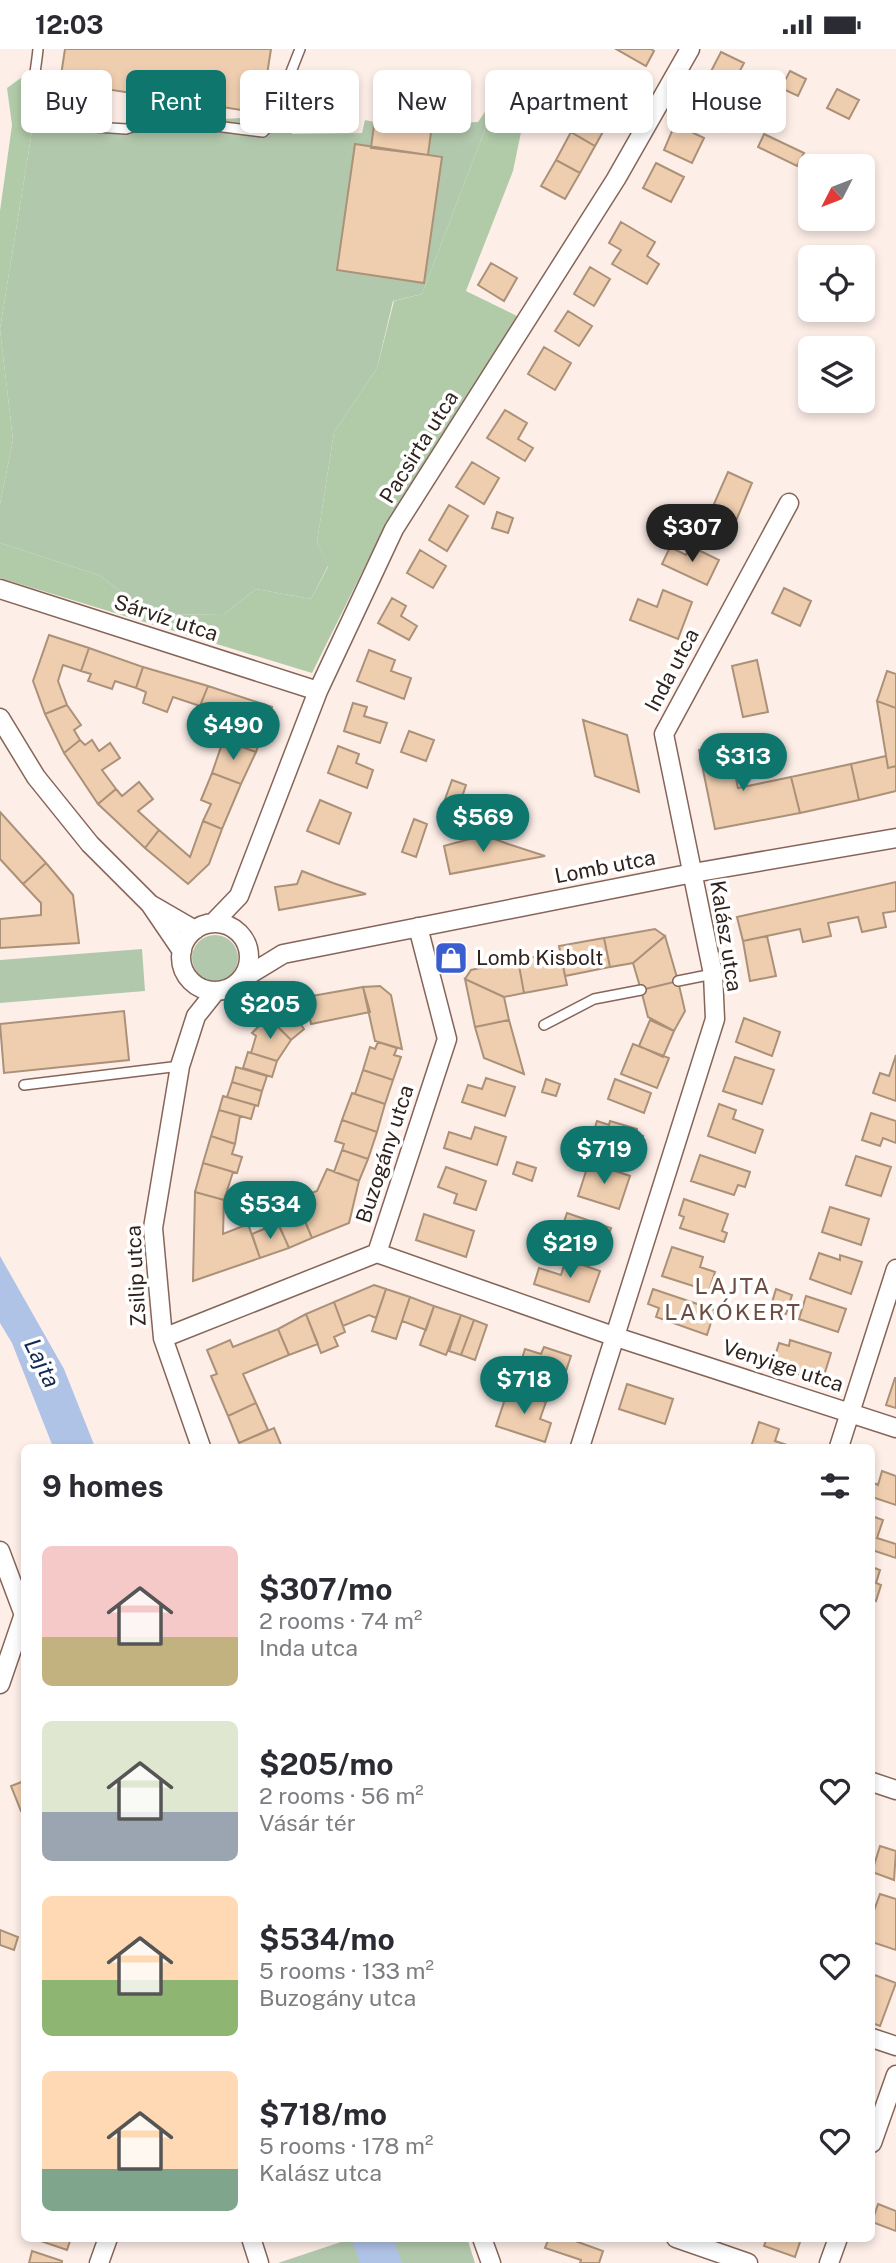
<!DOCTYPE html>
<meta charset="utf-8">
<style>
:root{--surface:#fff;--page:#f7f7f7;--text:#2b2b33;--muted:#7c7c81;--accent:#0f766e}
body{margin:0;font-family:"Public Sans",sans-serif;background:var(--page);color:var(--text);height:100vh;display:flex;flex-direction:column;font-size:26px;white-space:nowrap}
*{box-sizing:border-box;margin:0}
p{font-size:23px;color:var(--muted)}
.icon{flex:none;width:38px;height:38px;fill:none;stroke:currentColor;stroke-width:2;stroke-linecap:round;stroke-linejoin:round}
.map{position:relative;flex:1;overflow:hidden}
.details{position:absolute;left:21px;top:1395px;width:854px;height:798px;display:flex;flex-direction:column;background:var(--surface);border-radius:10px;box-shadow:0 4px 10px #0003}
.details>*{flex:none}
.hud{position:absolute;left:21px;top:21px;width:854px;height:63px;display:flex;gap:14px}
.needle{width:46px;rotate:228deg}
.controls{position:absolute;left:798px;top:105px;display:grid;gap:14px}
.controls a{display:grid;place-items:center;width:77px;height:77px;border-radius:10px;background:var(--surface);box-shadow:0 4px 10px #0003;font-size:35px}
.price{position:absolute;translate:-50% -60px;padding:0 16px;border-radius:24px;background:var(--accent);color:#fff;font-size:23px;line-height:46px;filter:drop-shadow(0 2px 4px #0008)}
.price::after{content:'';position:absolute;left:50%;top:42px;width:21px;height:16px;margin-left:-10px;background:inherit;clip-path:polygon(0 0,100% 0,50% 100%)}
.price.active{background:#222;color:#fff}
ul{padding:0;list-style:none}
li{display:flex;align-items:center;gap:21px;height:175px;padding:0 21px}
li span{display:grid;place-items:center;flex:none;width:196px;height:140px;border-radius:10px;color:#555}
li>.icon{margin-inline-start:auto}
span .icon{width:84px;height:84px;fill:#fffc;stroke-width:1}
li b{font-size:30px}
h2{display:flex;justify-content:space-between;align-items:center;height:84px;padding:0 21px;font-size:30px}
.chip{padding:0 24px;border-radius:10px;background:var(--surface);box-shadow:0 4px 10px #0003;font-size:24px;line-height:63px}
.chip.active{background:var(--accent);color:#fff}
.status{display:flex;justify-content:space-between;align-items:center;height:49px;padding:0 35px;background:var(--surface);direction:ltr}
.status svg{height:19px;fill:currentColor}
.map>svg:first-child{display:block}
</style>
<div class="status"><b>12:03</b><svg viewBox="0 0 49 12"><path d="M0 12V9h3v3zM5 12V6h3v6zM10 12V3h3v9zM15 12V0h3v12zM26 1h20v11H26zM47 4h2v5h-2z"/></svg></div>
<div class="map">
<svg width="896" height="2214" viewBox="0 0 896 2214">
<rect width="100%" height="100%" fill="#feeee8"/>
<path fill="#b2c8ac" d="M500,41L422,245L393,252L377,319L334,383L317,493L328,517L311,550L256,540L224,565L151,566L99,526L0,494V455L13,391L0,280L32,82L290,66L292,85L362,84L365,71L388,76L478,73Z
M192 909a23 23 0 1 1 46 0a23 23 0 1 1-46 0Z
M142,900L145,942L0,954V911Z
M353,2189H467L475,2214H278Z"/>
<path fill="#b1cba9" d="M25,26L32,82L0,280L13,391L0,455V162L12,76L7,39Z
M530,40L513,122L466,242L521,269L374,499L312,624L0,529V494L99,526L151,566L224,565L256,540L311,550L328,518L317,493L334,383L377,319L394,252L422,245L500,41Z"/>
<path fill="#afc3e7" d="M0,1207L64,1320L95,1398H53L12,1294L0,1274Z
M351,2189H393L402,2214H360Z"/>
<path fill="#efceb0" stroke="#ab9178" stroke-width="2" d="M65,0H271L261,64L60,33Z
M616,0H651L654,2L646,17Z
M721,3L744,14L731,39L708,28Z
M790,22L806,30L798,47L781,39Z
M380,30L437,38L428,106L371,99Z
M695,36L705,41L703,46L734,61L723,83L682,62Z
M837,40L859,51L849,70L827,59Z
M595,61L610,70L595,97L571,83L578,70L588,75Z
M297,62L352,63V75H297Z
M675,75L704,89L692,114L664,101Z
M571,83L595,97L580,124L556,111Z
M764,85L804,104L797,117L758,98Z
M355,95L442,108L424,234L337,221Z
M556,111L580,124L565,150L541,137Z
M656,114L684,128L671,153L643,139Z
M621,173L655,193L647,207L659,215L647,235L612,215L621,201L609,194Z
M491,214L517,229L504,252L478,236Z
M590,218L610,230L594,257L574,245Z
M568,262L592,277L579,297L555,282Z
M544,298L571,314L555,341L528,325Z
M505,361L527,374L518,390L533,399L525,412L487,389Z
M472,413L499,429L484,455L456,438Z
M728,423L752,434L735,474L710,464Z
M449,456L468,467L447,502L429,491Z
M497,463L513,469L508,484L492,479Z
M690,497L719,511L707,536L662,515L670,498L686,506Z
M420,501L446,517L433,539L407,524Z
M784,539L811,552L800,577L772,564Z
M663,541L692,553L678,590L630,571L638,550L657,558Z
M392,549L406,557L401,567L417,577L409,591L378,574Z
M49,586L89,599L81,622L63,616L58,632L67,656L45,665L33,632Z
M89,599L143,618L136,639L115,632L112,640L88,632L91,625L81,622Z
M369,601L395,611L391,622L411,629L404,650L357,632Z
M757,611L768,663L743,668L732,617Z
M143,618L208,637L200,657L173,648L167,663L143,654L146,643L136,639Z
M887,622L896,625V659L877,652Z
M208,637L272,658L256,703L231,694L239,670L200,657Z
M877,652L896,659V717L888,719Z
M353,654L367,658L364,667L387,674L380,694L344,682Z
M67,656L81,676L74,681L80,691L64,704L45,665Z
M583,671L627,686L639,743L595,727Z
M409,682L434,691L426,712L401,703Z
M80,691L85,696L92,691L99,702L110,694L120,709L102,721L116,740L98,755L64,704Z
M231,694L256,703L241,735L212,724L222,695Z
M729,695L738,739L791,728L800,764L715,780L699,701Z
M338,697L359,705L356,714L373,721L367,739L328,724Z
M886,707L888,719L896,717V742L859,751L851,715Z
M851,715L859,751L800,764L791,728Z
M212,724L241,735L222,780L203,772L211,755L201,751Z
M452,731L466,736L454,772L439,767Z
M139,733L153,750L138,762L159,781L145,799L98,755L116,740L122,747Z
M320,751L351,764L339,795L307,782Z
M0,763L46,814L23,835L0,810Z
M414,770L427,775L416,808L402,803Z
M203,772L222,780L209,815L188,835L145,799L159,781L190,808Z
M484,786L508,795L545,807L450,825L444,797Z
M46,814L73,846L79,894L0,899V870L41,866V854L23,835Z
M302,822L333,834L366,845L279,861L275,838L297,835Z
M896,833V862L883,864L886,878L862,883L858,868L828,874L831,887L803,893L800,880L743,892L737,868Z
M655,880L665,887L633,914L610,918L604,889Z
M665,887L678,932L641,941L633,914Z
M767,887L776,927L750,932L743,892Z
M604,889L610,918L565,927L559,897Z
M560,903L567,936L524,944L518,911Z
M518,911L524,944L504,948L465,930L471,921Z
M465,930L504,948L509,971L475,978Z
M678,932L685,962L674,982L648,968L641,941Z
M380,937L391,946L402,1000L375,992L363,938Z
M363,938L370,963L311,975L306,948Z
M306,948L309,964L296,969L304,980L291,991L268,968L288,952Z
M124,962L129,1011L4,1024L0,975Z
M268,968L291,991L277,1012L251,1004L256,987L252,984Z
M744,969L780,983L772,1007L736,993Z
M509,971L524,1025L484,1009L475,978Z
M650,971L674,982L663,1008L639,997Z
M378,993L397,999L394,1006L401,1008L393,1031L363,1021L370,998L375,1000Z
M633,995L669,1009L657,1039L621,1025Z
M248,1003L277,1012L272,1028L243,1019Z
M896,1006V1052L873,1044L880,1024L889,1027Z
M735,1008L774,1021L762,1055L723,1042Z
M236,1018L267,1027L262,1042L232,1033Z
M363,1021L393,1031L385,1055L355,1045Z
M486,1029L515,1038L505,1067L462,1053L468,1036L482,1040Z
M546,1030L560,1035L556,1047L542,1043Z
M615,1030L651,1044L644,1064L608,1050Z
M232,1033L262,1042L258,1057L227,1048Z
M352,1044L385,1055L377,1083L342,1071Z
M223,1047L255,1056L251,1070L219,1061Z
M719,1055L736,1061L733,1070L763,1081L755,1104L708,1087Z
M219,1061L240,1067L235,1095L211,1087Z
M871,1064L896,1072V1094L883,1089L880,1097L862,1091Z
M342,1071L377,1083L368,1110L342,1101L344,1095L335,1092Z
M597,1072L609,1076L610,1072L637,1080L636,1085L643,1087L635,1112L589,1096Z
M475,1078L506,1088L497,1116L444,1099L449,1083L471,1090Z
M211,1087L235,1095L232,1105L242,1108L237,1124L203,1114Z
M342,1101L368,1110L359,1132L334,1123Z
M700,1106L750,1123L745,1138L738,1136L734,1146L691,1132Z
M856,1107L891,1118L881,1147L846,1136Z
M517,1113L536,1119L532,1132L513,1125Z
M589,1113L630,1127L619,1160L578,1147Z
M203,1114L233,1123L224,1151L195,1143Z
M446,1118L486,1132L476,1161L454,1154L457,1145L438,1138Z
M327,1120L359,1132L349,1174L312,1189L296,1150L317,1142Z
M195,1143L224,1151L223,1185L248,1175L260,1209L193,1232Z
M684,1150L728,1165L722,1182L727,1184L724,1193L680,1179L684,1168L679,1166Z
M298,1156L312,1189L289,1199L275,1168Z
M830,1158L869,1170L861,1196L822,1183Z
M567,1164L611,1179L602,1205L558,1190Z
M424,1165L474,1182L466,1208L416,1191Z
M278,1174L289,1199L260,1209L252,1185Z
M672,1198L703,1208L700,1218L715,1223L709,1242L662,1227Z
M819,1204L840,1211V1206L862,1213L851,1245L810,1230Z
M566,1210L600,1222L589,1253L534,1235L539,1219L561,1226Z
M374,1236L386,1240L376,1269L369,1266L343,1277L334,1253Z
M386,1240L410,1248L396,1290L372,1282Z
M653,1240L715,1261L707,1286L656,1268L659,1259L648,1255Z
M776,1240L792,1246L786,1265L770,1260Z
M806,1247L846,1260L838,1283L799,1270Z
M410,1248L434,1257L426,1281L402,1272Z
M334,1253L345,1283L334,1288L338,1297L321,1304L306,1265Z
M434,1257L461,1266L446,1306L420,1296Z
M306,1265L318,1295L289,1306L278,1280Z
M461,1266L474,1271L461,1306L449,1302Z
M474,1271L487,1276L475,1311L461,1306Z
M278,1280L289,1306L243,1325L256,1354L228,1367L211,1327L217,1325L207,1301L230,1291L233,1298Z
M790,1291L831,1304L822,1333L772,1317L779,1294L789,1297Z
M544,1298L571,1307L560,1340L517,1326L525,1300L541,1305Z
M895,1329H896V1359L886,1356Z
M627,1335L673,1350L665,1375L619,1360Z
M508,1341L546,1353L540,1370L551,1374L545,1393L496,1377Z
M256,1354L268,1381L239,1394L228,1367Z
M759,1373L779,1380L775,1392L793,1398H751Z
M274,1379L282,1398H241L239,1394Z
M882,1422L896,1427V1456L872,1448V1433L878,1436Z
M872,1467L883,1471L877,1489L896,1495V1509L872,1501Z
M872,1518L880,1521L876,1534L881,1536L876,1552L872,1550Z
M24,1732V1761L21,1762L11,1737Z
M880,1797L896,1802L894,1831L872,1823Z
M880,1845L896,1850V1901L872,1893V1867Z
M0,1881L18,1888L14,1901L0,1896Z
M872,1925L896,1934L880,1977L872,1974Z
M878,2155L896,2162V2182L872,2173Z
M32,2189H71L67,2201Z
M549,2189H567L603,2202L599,2214H580L581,2211L545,2199Z
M767,2189H798L801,2190L795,2208L764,2197Z
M32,2202L62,2212V2214H29Z"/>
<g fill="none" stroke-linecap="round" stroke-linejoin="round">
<defs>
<path id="lane" d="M38,0C36,25 25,58 47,75L126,80L160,70L263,83L270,76L300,0
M678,932L713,925
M544,976L594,950L641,941
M24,1036L180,1017"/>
<path id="street" d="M0,540L318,642
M0,669L36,728L90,795L150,855
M214,873L239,847L318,642L394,480L616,130L690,0
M181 908a34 34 0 1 1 68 0a34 34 0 1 1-68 0Z
M182,902L150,855L195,881
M239,932L283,905L693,824L896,789
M377,1204L616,1288L896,1379
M163,1289L377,1204L447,990L418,878
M201,1398L163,1289L153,1179L180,1017L196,967L216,942
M580,1398L715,970L713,925L664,685L789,454
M839,1398L896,1220
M0,1502L24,1566
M0,1635L24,1565
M872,1733L896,1741
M872,1989L896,1997
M872,2094L896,2026
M251,2189L259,2214
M482,2189L491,2214
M676,2189L748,2214
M99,2214L108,2189
M829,2214L838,2189"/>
</defs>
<use href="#lane" stroke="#866559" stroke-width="12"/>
<use href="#street" stroke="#866559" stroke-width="21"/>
<use href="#lane" stroke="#fff" stroke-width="9"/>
<use href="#street" stroke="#fff" stroke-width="18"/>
</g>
<defs>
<symbol id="shop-square" viewBox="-11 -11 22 22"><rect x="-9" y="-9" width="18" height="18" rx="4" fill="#3a5ecf" stroke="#fff"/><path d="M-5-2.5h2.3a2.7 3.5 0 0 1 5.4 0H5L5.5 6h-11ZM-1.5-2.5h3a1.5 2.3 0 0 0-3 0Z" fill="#fff"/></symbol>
</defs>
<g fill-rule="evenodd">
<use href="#shop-square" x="432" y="890" width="38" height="38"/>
</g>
<g text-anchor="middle" stroke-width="7" stroke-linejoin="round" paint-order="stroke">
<g font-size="21" fill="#30221d" stroke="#fff">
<text transform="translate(419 398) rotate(-58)" y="7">Pacsirta utca</text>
<text transform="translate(166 569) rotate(18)" y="7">Sárvíz utca</text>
<text transform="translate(672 621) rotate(-62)" y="7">Inda utca</text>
<text transform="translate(605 818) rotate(-11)" y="7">Lomb utca</text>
<text transform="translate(726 887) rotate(81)" y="7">Kalász utca</text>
<text transform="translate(385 1105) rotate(-72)" y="7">Buzogány utca</text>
<text transform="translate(136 1227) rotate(-93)" y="7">Zsilip utca</text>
<text transform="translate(783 1317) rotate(18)" y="7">Venyige utca</text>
</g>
<g font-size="21" fill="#30221d" stroke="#fff" text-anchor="start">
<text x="476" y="916">Lomb Kisbolt</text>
</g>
<g font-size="23" letter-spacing="2" fill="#6d4d42" stroke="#fff">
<text x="733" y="1245">LAJTA<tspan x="733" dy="26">LAKÓKERT</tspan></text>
</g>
<g font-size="23" font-style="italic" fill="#112854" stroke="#fff">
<text transform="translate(42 1314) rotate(64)" y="8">Lajta</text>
</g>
</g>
</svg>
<div class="controls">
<a><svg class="needle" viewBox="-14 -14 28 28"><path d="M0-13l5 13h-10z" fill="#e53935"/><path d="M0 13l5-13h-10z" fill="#7c7c81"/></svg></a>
<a><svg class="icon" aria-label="locate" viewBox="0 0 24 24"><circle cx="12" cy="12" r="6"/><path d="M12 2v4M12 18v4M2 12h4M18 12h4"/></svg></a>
<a><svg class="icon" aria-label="layers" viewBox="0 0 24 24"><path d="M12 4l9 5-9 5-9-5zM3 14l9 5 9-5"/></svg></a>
</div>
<b class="price active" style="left:692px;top:515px">$307</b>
<b class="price" style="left:233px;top:713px">$490</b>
<b class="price" style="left:743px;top:744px">$313</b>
<b class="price" style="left:483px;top:805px">$569</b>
<b class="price" style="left:270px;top:992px">$205</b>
<b class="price" style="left:604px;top:1137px">$719</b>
<b class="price" style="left:270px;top:1192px">$534</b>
<b class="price" style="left:570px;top:1231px">$219</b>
<b class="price" style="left:524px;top:1367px">$718</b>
<div class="hud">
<a class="chip">Buy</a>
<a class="chip active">Rent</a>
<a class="chip">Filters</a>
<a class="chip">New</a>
<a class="chip">Apartment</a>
<a class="chip">House</a>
</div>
<section class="details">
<h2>9 homes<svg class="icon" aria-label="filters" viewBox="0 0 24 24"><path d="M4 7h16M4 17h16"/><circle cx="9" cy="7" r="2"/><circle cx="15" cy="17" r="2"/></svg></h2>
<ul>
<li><span style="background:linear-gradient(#f6c9c9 65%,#c2b280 0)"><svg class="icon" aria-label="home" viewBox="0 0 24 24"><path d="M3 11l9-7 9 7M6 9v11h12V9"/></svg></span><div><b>$307/mo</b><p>2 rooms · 74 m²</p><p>Inda utca</p></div><svg class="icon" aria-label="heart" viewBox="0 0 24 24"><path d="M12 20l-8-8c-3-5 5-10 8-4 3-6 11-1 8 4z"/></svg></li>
<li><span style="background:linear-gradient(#dfe7d0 65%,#9aa5b1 0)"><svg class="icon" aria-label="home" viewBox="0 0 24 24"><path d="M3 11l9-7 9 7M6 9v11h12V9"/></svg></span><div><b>$205/mo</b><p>2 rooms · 56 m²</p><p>Vásár tér</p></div><svg class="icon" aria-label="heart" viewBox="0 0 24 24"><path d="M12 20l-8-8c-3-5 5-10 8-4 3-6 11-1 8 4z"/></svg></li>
<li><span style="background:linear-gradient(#ffd9b3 60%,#8fb573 0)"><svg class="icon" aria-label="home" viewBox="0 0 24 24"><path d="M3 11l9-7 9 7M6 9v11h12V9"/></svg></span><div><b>$534/mo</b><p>5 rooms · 133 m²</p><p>Buzogány utca</p></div><svg class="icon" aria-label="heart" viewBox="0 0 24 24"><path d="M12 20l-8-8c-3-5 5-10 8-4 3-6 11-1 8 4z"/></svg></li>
<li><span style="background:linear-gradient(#ffd9b3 70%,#7fa58c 0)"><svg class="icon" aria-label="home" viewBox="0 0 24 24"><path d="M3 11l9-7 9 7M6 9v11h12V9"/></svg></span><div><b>$718/mo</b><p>5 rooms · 178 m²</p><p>Kalász utca</p></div><svg class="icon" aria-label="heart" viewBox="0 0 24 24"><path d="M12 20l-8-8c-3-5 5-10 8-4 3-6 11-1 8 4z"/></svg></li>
</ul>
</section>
</div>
